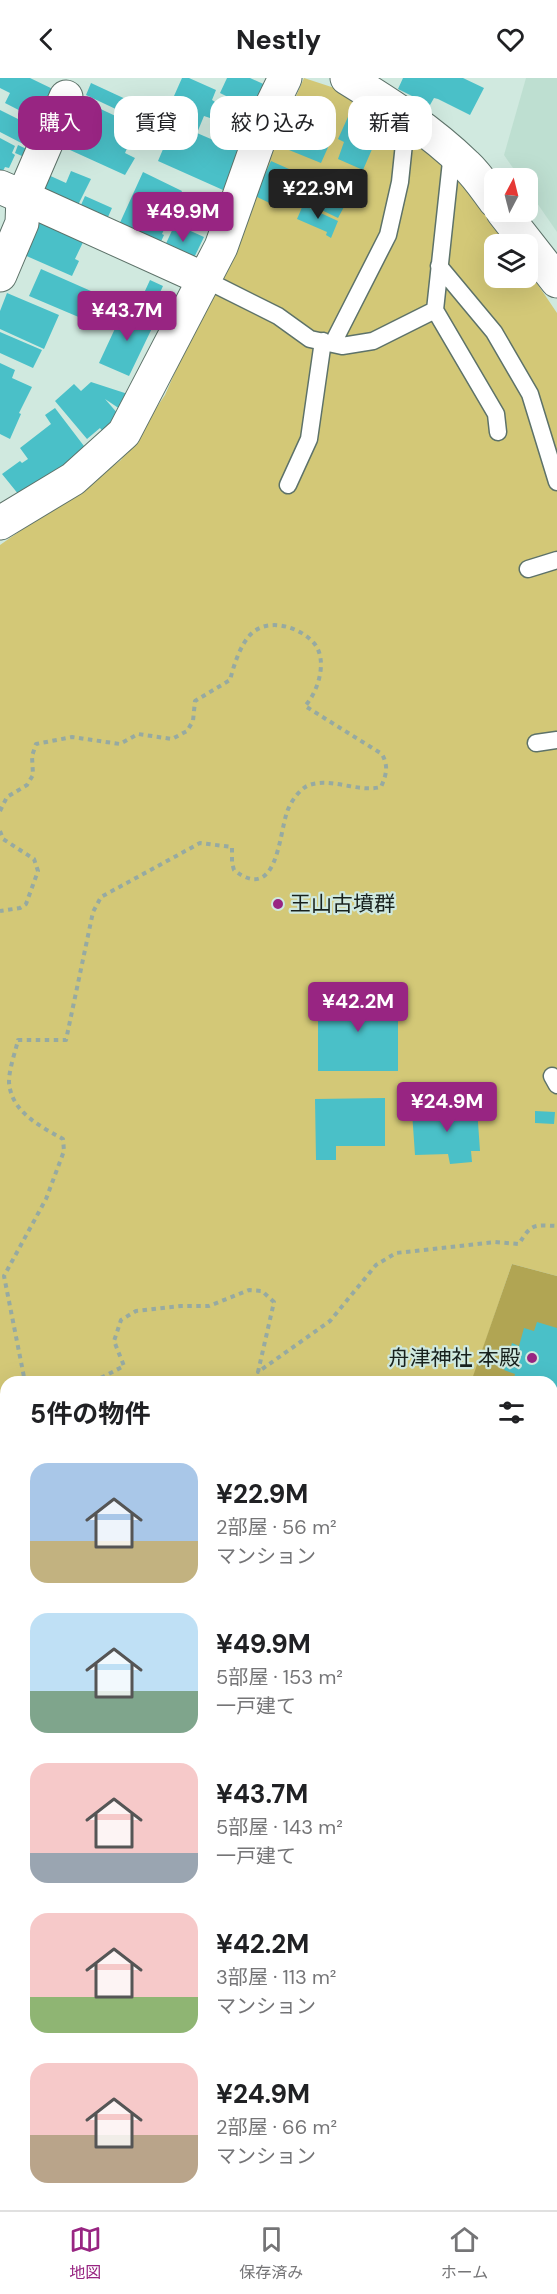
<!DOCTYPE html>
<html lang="ja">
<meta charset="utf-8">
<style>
:root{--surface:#fff;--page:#f6f6f6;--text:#202124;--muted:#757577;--line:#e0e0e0;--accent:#982582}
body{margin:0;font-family:"DM Sans","Noto Sans JP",sans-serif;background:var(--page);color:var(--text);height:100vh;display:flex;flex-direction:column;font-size:22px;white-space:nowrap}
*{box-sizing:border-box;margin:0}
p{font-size:20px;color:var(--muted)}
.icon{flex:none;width:33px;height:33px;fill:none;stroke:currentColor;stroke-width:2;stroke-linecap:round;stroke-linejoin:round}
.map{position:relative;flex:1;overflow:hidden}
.details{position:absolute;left:0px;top:1298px;width:558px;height:836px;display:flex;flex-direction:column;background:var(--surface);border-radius:18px 18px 0 0;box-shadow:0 6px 24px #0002}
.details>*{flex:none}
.hud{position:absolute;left:18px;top:18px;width:522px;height:54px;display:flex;gap:12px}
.needle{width:39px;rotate:7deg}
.fabs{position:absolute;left:484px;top:90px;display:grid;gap:12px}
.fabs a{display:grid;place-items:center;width:54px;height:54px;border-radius:12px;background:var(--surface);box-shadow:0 6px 24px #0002;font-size:30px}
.price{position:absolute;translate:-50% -51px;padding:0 14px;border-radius:6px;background:var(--accent);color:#fff;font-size:20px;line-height:39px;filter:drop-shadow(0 2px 3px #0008)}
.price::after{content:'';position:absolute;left:50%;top:36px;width:18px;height:14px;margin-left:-9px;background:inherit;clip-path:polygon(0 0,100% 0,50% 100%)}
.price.active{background:#222;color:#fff}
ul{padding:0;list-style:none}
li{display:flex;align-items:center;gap:18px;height:150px;padding:0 30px}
li span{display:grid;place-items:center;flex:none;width:168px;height:120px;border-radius:18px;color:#555}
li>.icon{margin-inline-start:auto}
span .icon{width:72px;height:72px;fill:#fffc;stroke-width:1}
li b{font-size:26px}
h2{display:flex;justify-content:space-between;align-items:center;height:72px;padding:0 30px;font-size:26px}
.chip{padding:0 21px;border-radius:18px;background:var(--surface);box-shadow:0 6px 24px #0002;font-size:21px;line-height:54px}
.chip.active{background:var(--accent);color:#fff}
header{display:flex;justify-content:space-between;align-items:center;height:78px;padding:0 30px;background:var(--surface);font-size:27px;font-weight:700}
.tabs{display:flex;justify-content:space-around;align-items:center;height:84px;border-top:2px solid var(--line);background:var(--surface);font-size:16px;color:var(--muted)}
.tabs a{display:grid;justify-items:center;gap:3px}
.tabs .active{color:var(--accent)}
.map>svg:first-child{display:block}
</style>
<header><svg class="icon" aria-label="back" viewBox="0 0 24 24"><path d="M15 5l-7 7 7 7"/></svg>Nestly<svg class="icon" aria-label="heart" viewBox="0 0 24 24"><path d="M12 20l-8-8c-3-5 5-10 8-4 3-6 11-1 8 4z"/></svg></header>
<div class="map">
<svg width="557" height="2132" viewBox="0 0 557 2132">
<rect width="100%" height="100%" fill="#d0e9df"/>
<path fill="#bedfd1" d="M526,0H557V154L528,112V100H520L504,77Z
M6,1490V1746L0,1753V1491Z"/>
<path fill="#d3c877" d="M304,0L359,18L437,77L500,150L511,166H495V200H528V192L557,235V1198L512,1186L472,1303L6,1304V1479L0,1480V467L121,382L165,317Z"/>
<path fill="#b1a553" d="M512,1186L557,1198V1472L552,1471V1304H471Z"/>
<path fill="#4ac0c8" d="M0,0H30L59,14L44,45L5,25L10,15L0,10Z
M182,0H189L216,12L212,22L217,25L210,40L204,38L197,55L241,74L223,112L158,83L172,50L162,45Z
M227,0H250L270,9L258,34L220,15Z
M403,0H463L484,10L470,37L438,21L434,20L430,27L398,11Z
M91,5L145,30L139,42L86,17Z
M92,27L137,48L125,75L135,80L125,97L70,72L75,62L73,61L83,39L86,41Z
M352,30L366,35L365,38L383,46L363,92L338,81L344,64L338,61Z
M0,32L38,51L29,69L0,54Z
M291,39L334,56L321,85L289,72L292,66L282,61Z
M0,60L15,68L12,75L15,77L9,90L5,89L0,99Z
M18,67L33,74L29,81L15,75Z
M271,83L307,99L305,103L309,105L301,123L284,117L278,129L255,118Z
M71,93L91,101L74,135L34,117L44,95L66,105Z
M143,94L182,113L162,156L164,157L159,168L118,149Z
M318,95L353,112L338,140L305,124Z
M189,116L218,130L207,153L178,139Z
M85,118L112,130L104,148L77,136Z
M303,127L338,143L331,160L326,157L327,154L297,141Z
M37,137L85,160L75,181L79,183L72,198L22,176Z
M175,146L204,159L192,184L163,172Z
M41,191L100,217L88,243L29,218Z
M150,202L163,208L152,232L139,226Z
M7,215L59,237L44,271L0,251V233Z
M125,229L155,244L129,298L99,285Z
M0,254L42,272L33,290L0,275Z
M0,285L15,292L12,300L32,309L19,335L21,336L10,361L0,356Z
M91,304L134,318L123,333L105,321L119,337L105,356L100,350L87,361L55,323L74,306L81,313Z
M55,330L87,372L19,417L2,396L20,383L22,385L28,381L20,370L51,346L45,337Z
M318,917H398V993H318Z
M385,1020V1068H336V1082H316L315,1021Z
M420,1028H443L444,1031L477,1030L480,1073H471L472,1084L450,1086L448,1076L415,1077L412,1034H421Z
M535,1033L555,1034L554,1046L535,1045Z
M537,1244L557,1250V1318L552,1316V1304H513L515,1296L504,1292L512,1265L519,1268L524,1250L534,1253Z
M557,1492V1554L552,1561V1495Z
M1,1518H6V1627H3Z
M553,1574L557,1577V1600L552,1597Z
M552,1601L557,1604V1683L552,1680Z
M6,1699V1720L0,1715V1707Z"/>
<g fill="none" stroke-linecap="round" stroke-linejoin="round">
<defs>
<path id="service" d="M452,74L435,232L496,336L498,354
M439,188L494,254L530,316L557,404
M204,201L278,238L310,261L342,268L373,263L435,232
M333,265L388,157L400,104L407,37
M288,407L309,361L323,263
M528,491L557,482
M536,665L557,662
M552,998L557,1007"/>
<path id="minor" d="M347,0C389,26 430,52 466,87C477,97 486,111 495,123
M66,19L23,119L204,201
M0,109L23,119L22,145L0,197
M503,134L557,203
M0,445L73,401L124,355L221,169L270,31L285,0
M552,1480L557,1481
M552,1699L557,1702
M552,1777L557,1766
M0,1878L6,1871"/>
</defs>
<use href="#service" stroke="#5d7269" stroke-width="19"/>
<use href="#minor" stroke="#5d7269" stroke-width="35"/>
<path stroke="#96aaa2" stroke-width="4" stroke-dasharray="4.5 4.5" stroke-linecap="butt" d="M0,733L7,719L27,707L33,697L32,678L36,666L72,659L120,666L138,656L172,661L187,653L193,643L195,623L230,602C234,587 240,567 251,556C268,539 299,549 313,564C329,581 318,614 305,628L382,676C389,689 386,697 381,709C357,715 329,698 307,708C299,712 290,725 287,734C279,757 277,826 234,792L232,785V769L200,765L101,819L93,834L66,962H18C15,975 9,991 9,1004C11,1034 40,1048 63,1061L64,1073L46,1121L4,1198L25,1304
M0,753L3,761L34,781L38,793L26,826L20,830L0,833
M93,1304L124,1288L114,1263L121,1242L136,1233L181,1228H209L249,1212L262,1213L274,1224L258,1294L330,1243L376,1187L396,1175L495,1164L519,1166C531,1145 535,1147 557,1148
M0,1336L6,1334
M552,1367L557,1368"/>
<use href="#service" stroke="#fff" stroke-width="16"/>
<use href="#minor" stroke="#fff" stroke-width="33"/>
</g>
<g fill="#982582" stroke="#d0e9df" stroke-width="2">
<circle cx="278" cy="826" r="6"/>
<circle cx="532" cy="1280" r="6"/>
</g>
<g text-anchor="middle" stroke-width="4.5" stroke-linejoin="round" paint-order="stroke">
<g font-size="21" fill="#18211d" stroke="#d0e9df" text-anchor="start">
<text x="290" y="833">王山古墳群</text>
<text x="520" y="1287" text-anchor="end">舟津神社 本殿</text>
</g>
</g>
</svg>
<div class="fabs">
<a><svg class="needle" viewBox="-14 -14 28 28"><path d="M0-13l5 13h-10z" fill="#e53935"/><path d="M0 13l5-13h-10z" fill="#757577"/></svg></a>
<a><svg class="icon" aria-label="layers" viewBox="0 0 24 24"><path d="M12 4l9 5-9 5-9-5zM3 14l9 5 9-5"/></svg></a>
</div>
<b class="price active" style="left:318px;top:142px">¥22.9M</b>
<b class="price" style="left:183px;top:165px">¥49.9M</b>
<b class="price" style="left:127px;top:264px">¥43.7M</b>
<b class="price" style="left:358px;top:955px">¥42.2M</b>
<b class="price" style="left:447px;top:1055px">¥24.9M</b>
<div class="hud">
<a class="chip active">購入</a>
<a class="chip">賃貸</a>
<a class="chip">絞り込み</a>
<a class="chip">新着</a>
</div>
<section class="details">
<h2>5件の物件<svg class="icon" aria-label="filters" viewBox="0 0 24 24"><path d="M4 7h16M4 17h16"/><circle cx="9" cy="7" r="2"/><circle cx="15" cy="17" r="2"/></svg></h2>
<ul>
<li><span style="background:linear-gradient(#a9c7e8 65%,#c2b280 0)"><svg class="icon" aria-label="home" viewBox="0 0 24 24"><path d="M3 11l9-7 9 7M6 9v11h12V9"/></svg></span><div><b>¥22.9M</b><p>2部屋 · 56 m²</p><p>マンション</p></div></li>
<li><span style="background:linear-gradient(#bfe0f5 65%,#7fa58c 0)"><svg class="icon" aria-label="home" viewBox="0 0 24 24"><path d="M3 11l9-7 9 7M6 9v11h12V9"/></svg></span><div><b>¥49.9M</b><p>5部屋 · 153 m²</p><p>一戸建て</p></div></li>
<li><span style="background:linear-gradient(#f6c9c9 75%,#9aa5b1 0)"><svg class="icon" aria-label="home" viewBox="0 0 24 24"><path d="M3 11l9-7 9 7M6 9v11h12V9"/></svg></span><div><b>¥43.7M</b><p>5部屋 · 143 m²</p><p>一戸建て</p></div></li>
<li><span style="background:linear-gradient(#f6c9c9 70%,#8fb573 0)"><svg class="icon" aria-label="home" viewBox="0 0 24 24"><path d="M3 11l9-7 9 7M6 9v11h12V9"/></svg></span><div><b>¥42.2M</b><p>3部屋 · 113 m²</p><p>マンション</p></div></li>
<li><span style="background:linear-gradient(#f6c9c9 60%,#b9a48a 0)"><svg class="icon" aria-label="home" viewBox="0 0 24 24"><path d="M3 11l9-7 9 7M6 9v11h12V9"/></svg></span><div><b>¥24.9M</b><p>2部屋 · 66 m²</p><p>マンション</p></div></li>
</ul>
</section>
</div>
<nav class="tabs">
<a class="active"><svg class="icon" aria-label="map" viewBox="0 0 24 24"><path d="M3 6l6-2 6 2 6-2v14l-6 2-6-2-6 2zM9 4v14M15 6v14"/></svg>地図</a>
<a><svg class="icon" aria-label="saved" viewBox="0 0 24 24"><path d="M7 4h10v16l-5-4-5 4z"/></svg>保存済み</a>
<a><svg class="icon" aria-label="home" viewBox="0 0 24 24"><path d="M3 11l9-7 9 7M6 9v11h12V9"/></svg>ホーム</a>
</nav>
